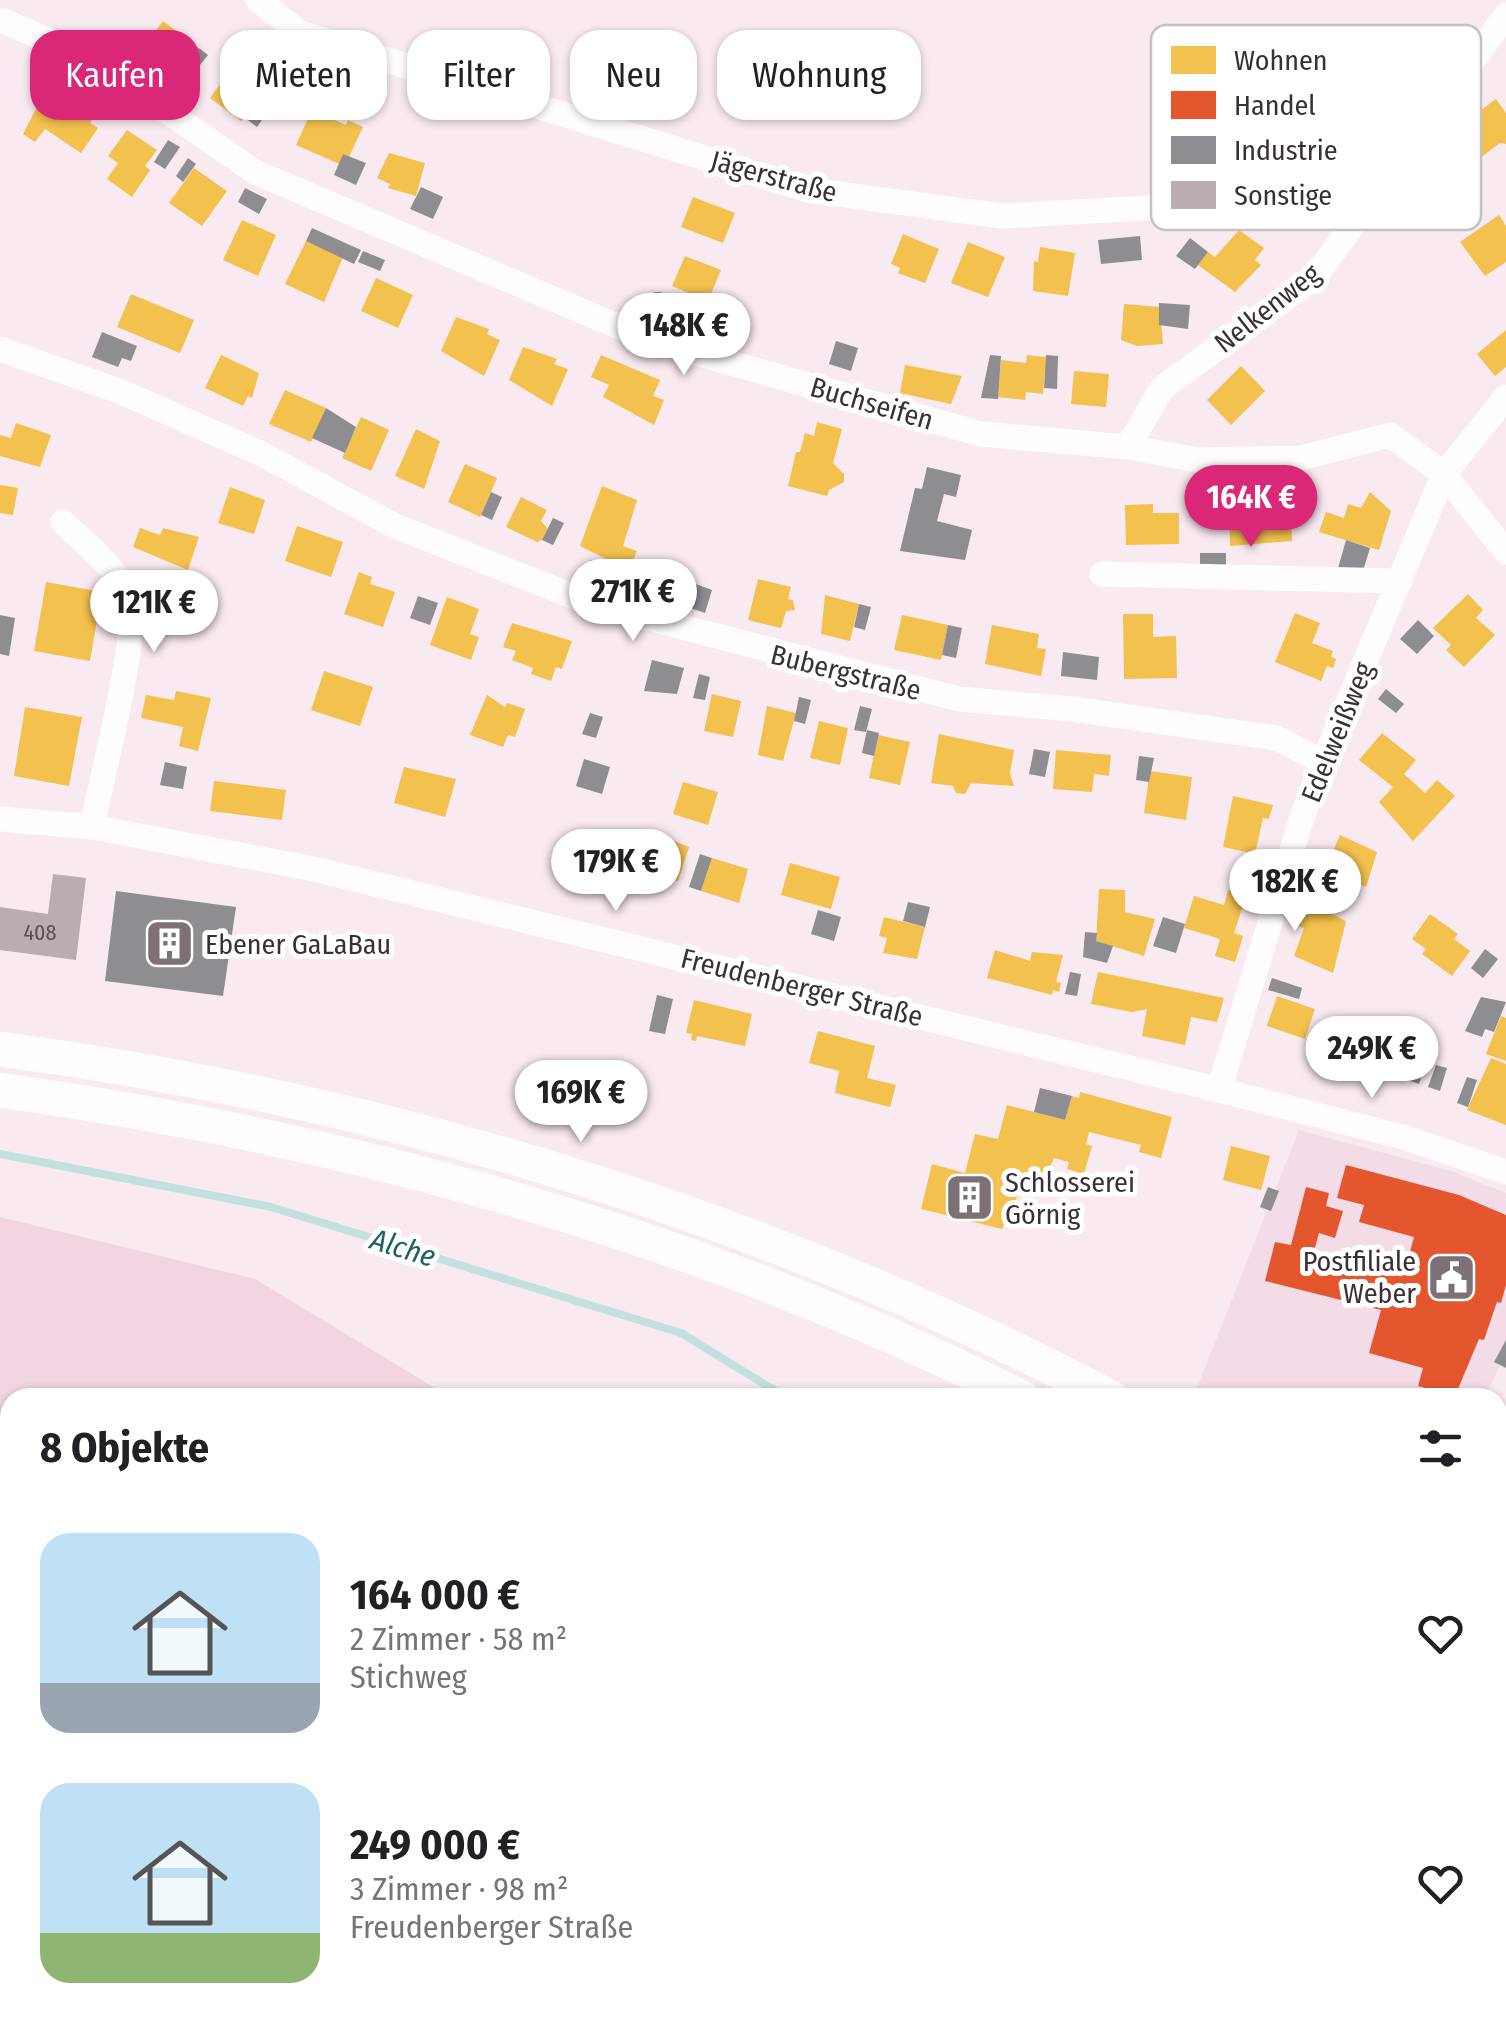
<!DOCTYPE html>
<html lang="de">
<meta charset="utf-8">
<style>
:root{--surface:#fff;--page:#f6f6f6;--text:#202124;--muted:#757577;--accent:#db2777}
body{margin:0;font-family:"Fira Sans Condensed",sans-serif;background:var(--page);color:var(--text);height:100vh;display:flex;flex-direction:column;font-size:38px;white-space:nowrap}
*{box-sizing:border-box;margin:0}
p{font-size:32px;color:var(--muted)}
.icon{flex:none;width:55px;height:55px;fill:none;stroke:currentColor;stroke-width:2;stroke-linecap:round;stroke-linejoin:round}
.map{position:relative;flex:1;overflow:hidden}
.sheet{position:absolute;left:0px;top:1388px;width:1508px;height:642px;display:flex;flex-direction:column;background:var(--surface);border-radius:30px 30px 0 0;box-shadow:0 2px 8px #0004}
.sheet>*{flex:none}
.guide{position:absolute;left:30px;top:30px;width:1000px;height:90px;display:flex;gap:20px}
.price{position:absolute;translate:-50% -85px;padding:0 22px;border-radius:35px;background:#fff;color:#222;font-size:32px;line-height:65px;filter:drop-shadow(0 2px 5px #0008)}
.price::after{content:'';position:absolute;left:50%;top:60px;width:30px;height:22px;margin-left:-15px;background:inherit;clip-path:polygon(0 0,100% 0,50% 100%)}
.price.on{background:var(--accent);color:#fff}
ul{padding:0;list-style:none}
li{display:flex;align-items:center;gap:30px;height:250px;padding:0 40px}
li span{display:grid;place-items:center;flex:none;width:280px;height:200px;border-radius:30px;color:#555}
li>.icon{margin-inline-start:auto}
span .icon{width:120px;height:120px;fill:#fffc;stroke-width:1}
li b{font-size:42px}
h2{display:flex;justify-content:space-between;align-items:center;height:120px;padding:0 40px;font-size:42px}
.tag{padding:0 35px;border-radius:30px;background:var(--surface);box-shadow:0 2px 8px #0004;font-size:35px;line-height:90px}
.tag.on{background:var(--accent);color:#fff}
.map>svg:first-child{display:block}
</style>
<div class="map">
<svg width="1506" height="2028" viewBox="0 0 1506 2028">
<rect width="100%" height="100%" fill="#f9e9f1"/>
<path fill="#f4dbe8" d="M1299,1130L1451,1171L1506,1193V1353L1485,1397L1193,1398Z
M1498,1441L1506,1447V1613L1498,1608Z"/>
<path fill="#f1d5e3" d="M0,1217L255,1279L435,1388L461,1397L10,1398V2020H1373L1384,2028H0Z"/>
<path fill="#f2c14e" d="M163,21L199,48L178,76L142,49Z
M234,65L265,88L241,121L210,98Z
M57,77L101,108L90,123L98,128L81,153L45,129L35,142L23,134L39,103L59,117L62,112L42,99Z
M1496,99L1506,113V144L1500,143L1475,162L1452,131Z
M312,110L346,125L348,120L363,127L349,157L343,154L339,164L296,145Z
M127,130L157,150L145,166L150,170L132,197L107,179L118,163L108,156Z
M389,153L425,163L416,196L388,188L390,184L377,178Z
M194,168L227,191L202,226L169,203Z
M693,197L735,213L723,243L681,227Z
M1499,215L1506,226V262L1485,276L1460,242Z
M242,220L276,235L258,276L223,260Z
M1239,230L1264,248L1255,260L1261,265L1235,292L1198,265L1208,252L1215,257Z
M903,234L939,249L925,283L898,273L900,268L891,264Z
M306,241L343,257L324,302L285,284Z
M968,242L1005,257L988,297L951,283Z
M1040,247L1075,253L1068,296L1033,291L1034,261L1038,262Z
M685,256L721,270L708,301L672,286Z
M376,278L413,295L398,328L361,311Z
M131,294L194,320L180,353L117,327Z
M1124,304L1160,307L1163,344L1137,346L1121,340Z
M456,317L489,329L487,334L500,340L484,376L441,351Z
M1506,330V367L1495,376L1477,354Z
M523,347L557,359L554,364L568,369L552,406L509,380Z
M221,355L259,373L252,398L248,396L243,406L205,388Z
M601,355L660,380L653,396L664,400L654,425L603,397L609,385L591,377Z
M1027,355L1046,357L1043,394L1026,392L1025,400L998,397L1001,360L1026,363Z
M905,365L962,376L951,404L900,393Z
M1241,366L1265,391L1231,425L1207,400Z
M1074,371L1109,374L1106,407L1071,404Z
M285,390L326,408L311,442L269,424Z
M361,417L389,430L371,471L342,458Z
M817,422L842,429L833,463L844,474V482L829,490L827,496L788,486L796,452H800L805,433L814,436Z
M16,423L51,435L40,467L0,456V435L11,438Z
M416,429L440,441L424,489L395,476Z
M465,464L497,478L480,517L448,502Z
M0,485L18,488L13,515L0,513Z
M602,486L637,500L623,546L637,551L631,566L624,568L580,546Z
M230,487L265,500L254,534L218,523Z
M1370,492L1391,511L1379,550L1319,532L1326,512L1344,518L1348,504L1361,508Z
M521,497L547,510L541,521L548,529L542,540L537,542L506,527Z
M1153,504V513H1179V544L1126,545L1125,505Z
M1291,508L1292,541L1230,546L1229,509Z
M297,526L343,542L331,577L285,561Z
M140,528L160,535L163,528L199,537L188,570L133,547Z
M359,572L372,577L370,584L395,592L383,627L344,614Z
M670,576L693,583L685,606L663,598Z
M758,579L791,587L788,599L793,600L795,610L786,611L781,628L748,620Z
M46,582L102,592L90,661L34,651Z
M1468,594L1483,610L1476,618L1495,635L1464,667L1446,650L1451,645L1433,628Z
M825,595L859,604L850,641L821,634Z
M447,597L479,609L470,634L479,637L471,660L430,645Z
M1295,613L1320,623L1312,643L1333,651L1331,657L1336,659L1333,668L1327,666L1321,681L1275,662Z
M1123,614H1153V637L1176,636L1177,678L1124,679Z
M902,615L948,625L941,660L894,650Z
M512,623L572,641L562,669L556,667L551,681L531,674L533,668L512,660L516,651L503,647Z
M992,625L1039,634L1037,648L1046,649L1041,676L985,664Z
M324,671L373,687L360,726L311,710Z
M176,691L211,698L198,751L179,746L183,727L141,718L146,695L174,700Z
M712,694L741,701L733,737L704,731Z
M487,695L505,707L507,703L525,709L515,737L508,735L503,747L470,735Z
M767,706L796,713L783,761L758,755Z
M25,707L82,717L69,786L14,776Z
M819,721L848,728L840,765L810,758Z
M1382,733L1416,760L1404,774L1425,793L1437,780L1455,796L1413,841L1379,802L1393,787L1359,760Z
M939,734L1014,750L1010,774L1014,786L971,783L965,794L956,793L953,786L931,783Z
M878,735L910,742L900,785L869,778Z
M1056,750L1111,755L1109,776L1094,774L1092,792L1053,789Z
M404,767L456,779L445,817L394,803Z
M1150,771L1192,777L1186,820L1144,813Z
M214,781L286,790L282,820L210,811Z
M683,782L718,792L708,825L673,814Z
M1233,796L1273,805L1269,819L1263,818L1255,854L1223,847Z
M1340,835L1377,852L1366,887L1325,869Z
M664,837L689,847L678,881L649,875Z
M712,858L748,869L739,903L701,891Z
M790,863L840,877L831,909L781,895Z
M1099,889L1125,890V912L1155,919L1144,956L1096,941Z
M1228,890L1246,896L1234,933L1243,936L1235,962L1215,956L1220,939L1184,928L1194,896L1224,905Z
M1304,900L1346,921L1333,973L1294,956L1304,928L1295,925Z
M1430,914L1458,934L1454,939L1470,951L1452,976L1422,954L1426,949L1412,939Z
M884,917L925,927L917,959L883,953L887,938L879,936Z
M995,950L1030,961L1032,952L1063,955L1056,982L1061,983L1059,992L1053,990L1052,995L987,978Z
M1098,972L1224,998L1217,1022L1191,1017L1185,1045L1142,1036L1147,1009L1132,1012L1091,1004Z
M1277,996L1315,1009L1305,1039L1267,1026Z
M694,1000L752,1014L745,1046L697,1036L696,1041L691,1040L692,1034L686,1033Z
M1501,1016L1506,1018V1061L1486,1054Z
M1372,1022L1420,1040L1408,1076L1359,1060Z
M818,1031L875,1046L867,1078L896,1085L890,1107L835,1093L839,1071L809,1063Z
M1491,1058L1506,1064V1125L1467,1110Z
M1080,1092L1172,1117L1161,1158L1139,1152L1141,1145L1089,1132L1086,1144L1092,1146L1084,1174L1067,1169L1069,1162L1054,1158L1039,1192L1021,1188L1002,1229L921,1209L932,1164L965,1173L975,1134L998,1139L1007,1105L1065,1120L1072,1096L1079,1098Z
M1231,1146L1270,1156L1261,1190L1223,1180Z"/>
<path fill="#e4572e" d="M1346,1165L1459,1195L1506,1215V1285L1501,1303L1497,1302L1484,1340L1479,1339L1455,1396L1418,1386L1423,1368L1369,1353L1381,1310L1265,1281L1275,1242L1291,1245L1306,1187L1329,1193L1326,1206L1343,1211L1335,1238L1319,1233L1314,1251L1404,1274L1414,1237L1359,1222L1364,1205L1337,1198Z
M1506,1540V1570L1498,1565V1553Z"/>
<path fill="#8d8d92" d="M199,48L208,55L192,75L183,69Z
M50,64L60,71L47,91L36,83Z
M258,98L271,107L257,127L244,117Z
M168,140L180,147L165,169L154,162Z
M343,154L366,163L356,185L334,175Z
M188,158L196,164L183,182L176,176Z
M421,187L443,197L433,219L410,209Z
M245,188L267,199L259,214L238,202Z
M312,228L361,250L354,264L306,241Z
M1140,236L1142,260L1101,264L1098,240Z
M1190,238L1208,252L1195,269L1176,256Z
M363,251L385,260L380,271L358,262Z
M644 306a14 14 0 1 1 28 0a14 14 0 1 1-28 0Z
M1159,303L1190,305L1188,329L1159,325Z
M102,332L137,346L131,361L122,358L118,367L92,357Z
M836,341L858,348L851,371L829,364Z
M990,355L1001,356L998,399L981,398Z
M1046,355L1058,356L1057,389L1044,388Z
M326,408L356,427L345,453L312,438Z
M927,467L961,475L956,497L944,494L937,521L972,530L965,560L900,551L915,488L922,489Z
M491,492L502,497L492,520L481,515Z
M553,518L564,523L553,545L542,540Z
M1346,540L1370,548L1363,571L1337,572Z
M1200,553H1226V567H1200Z
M591,560L616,569L610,585L586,576Z
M659,572L670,576L661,603L650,598Z
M693,583L712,590L705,613L685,606Z
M418,596L438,603L430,625L410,618Z
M859,604L871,607L865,630L854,627Z
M0,615L15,618L9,656L0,654Z
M1418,620L1434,636L1417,654L1400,639Z
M948,625L962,628L956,658L942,655Z
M1063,652L1099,657L1097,680L1061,676Z
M652,660L684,668L677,694L644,691Z
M699,674L710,677L705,700L693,698Z
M1386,689L1404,704L1396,713L1378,699Z
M799,697L811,700L805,724L794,721Z
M860,706L872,709L866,732L854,730Z
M590,713L603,717L596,738L582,734Z
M867,730L879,733L874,756L862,753Z
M1034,749L1050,752L1045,777L1029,774Z
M1139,756L1154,758L1149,782L1136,780Z
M584,759L610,767L602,794L576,786Z
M165,762L187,767L183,789L160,785Z
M700,854L712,858L701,891L689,887Z
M116,891L236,907L223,996L105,981Z
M908,902L930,907L925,927L903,921Z
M818,910L841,917L834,941L811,934Z
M1163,917L1185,924L1176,953L1153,946Z
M1085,932L1097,933L1096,941L1113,946L1107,963L1083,957Z
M1485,949L1498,959L1483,978L1471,968Z
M1070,972L1081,974L1077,996L1065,994Z
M1272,978L1302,988L1299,999L1268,990Z
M657,995L673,999L665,1034L649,1031Z
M1481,997L1506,1002L1494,1032L1485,1029L1482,1037L1465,1031Z
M1420,1040L1432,1045L1419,1084L1402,1078L1408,1076Z
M1436,1065L1447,1068L1440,1091L1428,1087Z
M1467,1077L1477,1080L1468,1107L1457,1103Z
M1040,1088L1072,1096L1065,1120L1034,1112Z
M1268,1187L1279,1191L1271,1211L1260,1207Z
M1506,1340V1368L1494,1362Z"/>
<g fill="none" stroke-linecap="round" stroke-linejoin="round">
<path stroke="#c2e0e0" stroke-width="8" d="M0,1154L271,1207L681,1333L787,1398
M1410,2020L1420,2028"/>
</g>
<path fill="#baacb3" d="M53,874L86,878L76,960L0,950V907L48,914Z"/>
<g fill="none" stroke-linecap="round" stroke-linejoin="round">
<path stroke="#fefcfd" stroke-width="25" d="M258,0L300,33L808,190L1002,216L1378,195
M4,21L52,42L152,101L255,172L650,340L981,434L1128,447L1198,460L1301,458L1390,435L1444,474L1506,552
M0,349L119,391L260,453L395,526L590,603L959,699L1072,709L1277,738L1323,762
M1128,447L1162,388L1314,278L1506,15
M63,522C85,543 118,569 129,598C141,631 100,784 92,827
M1102,574L1400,581
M0,819L92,827L314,869L1219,1090L1403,1137L1506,1172
M1219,1090L1302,817L1323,762L1444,474L1506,397"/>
<path stroke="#fefcfd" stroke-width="35" d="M0,1049C384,1100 768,1217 1111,1398
M0,1090C350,1139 705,1237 1022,1398
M1498,1640L1506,1646
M1498,1690L1506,1697"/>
</g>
<defs>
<symbol id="building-square" viewBox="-11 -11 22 22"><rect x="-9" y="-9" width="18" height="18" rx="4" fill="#7d7077" stroke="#fff"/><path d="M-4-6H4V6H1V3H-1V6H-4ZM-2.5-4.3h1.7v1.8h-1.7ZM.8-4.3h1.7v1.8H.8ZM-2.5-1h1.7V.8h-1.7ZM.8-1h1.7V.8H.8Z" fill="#fff"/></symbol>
<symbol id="civic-square" viewBox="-11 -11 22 22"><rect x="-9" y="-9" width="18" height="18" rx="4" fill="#7d7077" stroke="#fff"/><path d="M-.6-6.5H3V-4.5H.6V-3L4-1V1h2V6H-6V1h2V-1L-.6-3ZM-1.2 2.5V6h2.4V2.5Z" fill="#fff"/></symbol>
</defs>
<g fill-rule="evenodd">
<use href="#building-square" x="142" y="916" width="55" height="55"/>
<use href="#building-square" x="942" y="1170" width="55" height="55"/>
<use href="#civic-square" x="1424" y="1250" width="55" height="55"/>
</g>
<g text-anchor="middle" stroke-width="10" stroke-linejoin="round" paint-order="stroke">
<g font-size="22" fill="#5a4e54">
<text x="40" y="940">408</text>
</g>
<g font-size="28" fill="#3a2f35" stroke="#fff">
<text transform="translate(774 176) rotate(15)" y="10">Jägerstraße</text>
<text transform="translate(1267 308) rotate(-38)" y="10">Nelkenweg</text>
<text transform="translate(872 403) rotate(16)" y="10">Buchseifen</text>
<text transform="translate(846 672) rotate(14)" y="10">Bubergstraße</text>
<text transform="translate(1337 732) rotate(-68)" y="10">Edelweißweg</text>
<text transform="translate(802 987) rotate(14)" y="10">Freudenberger Straße</text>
</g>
<g font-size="28" fill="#3a2f35" stroke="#fff" text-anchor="start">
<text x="205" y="954">Ebener GaLaBau</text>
<text x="1005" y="1192">Schlosserei<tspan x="1005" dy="32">Görnig</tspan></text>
<text x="1416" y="1271" text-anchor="end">Postfiliale<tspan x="1416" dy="32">Weber</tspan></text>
</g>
<g font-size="30" font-style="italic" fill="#1f615d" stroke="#fff">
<text transform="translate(403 1248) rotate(17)" y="10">Alche</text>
</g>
</g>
<rect x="1151" y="25" width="330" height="205" rx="15" fill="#fff" stroke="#c4c1c2" stroke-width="2.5"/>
<rect x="1171" y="46" width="45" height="28" fill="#f2c14e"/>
<rect x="1171" y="91" width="45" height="28" fill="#e4572e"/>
<rect x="1171" y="136" width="45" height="28" fill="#8d8d92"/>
<rect x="1171" y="181" width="45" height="28" fill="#baacb3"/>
<g font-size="28" fill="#3a2f35">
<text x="1234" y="70">Wohnen</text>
<text x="1234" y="115">Handel</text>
<text x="1234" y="160">Industrie</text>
<text x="1234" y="205">Sonstige</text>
</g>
</svg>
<b class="price" style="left:684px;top:378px">148K €</b>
<b class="price on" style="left:1251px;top:550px">164K €</b>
<b class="price" style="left:633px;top:644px">271K €</b>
<b class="price" style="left:154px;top:655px">121K €</b>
<b class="price" style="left:616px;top:914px">179K €</b>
<b class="price" style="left:1295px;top:934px">182K €</b>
<b class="price" style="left:1372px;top:1101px">249K €</b>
<b class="price" style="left:581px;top:1145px">169K €</b>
<div class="guide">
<a class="tag on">Kaufen</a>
<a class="tag">Mieten</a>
<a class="tag">Filter</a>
<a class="tag">Neu</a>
<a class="tag">Wohnung</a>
</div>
<section class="sheet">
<h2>8 Objekte<svg class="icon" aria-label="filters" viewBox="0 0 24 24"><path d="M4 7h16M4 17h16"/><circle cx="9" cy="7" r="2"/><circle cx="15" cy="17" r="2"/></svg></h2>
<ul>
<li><span style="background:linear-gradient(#bfe0f5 75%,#9aa5b1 0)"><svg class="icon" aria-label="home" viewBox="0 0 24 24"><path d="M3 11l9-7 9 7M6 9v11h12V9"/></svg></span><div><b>164 000 €</b><p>2 Zimmer · 58 m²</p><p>Stichweg</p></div><svg class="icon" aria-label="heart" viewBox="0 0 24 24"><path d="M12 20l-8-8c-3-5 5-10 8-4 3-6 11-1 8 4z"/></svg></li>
<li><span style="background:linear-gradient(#bfe0f5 75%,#8fb573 0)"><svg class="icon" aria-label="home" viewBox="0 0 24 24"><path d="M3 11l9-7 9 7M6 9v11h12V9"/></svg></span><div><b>249 000 €</b><p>3 Zimmer · 98 m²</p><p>Freudenberger Straße</p></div><svg class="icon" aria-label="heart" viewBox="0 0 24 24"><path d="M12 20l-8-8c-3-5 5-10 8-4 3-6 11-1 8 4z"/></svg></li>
</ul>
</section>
</div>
